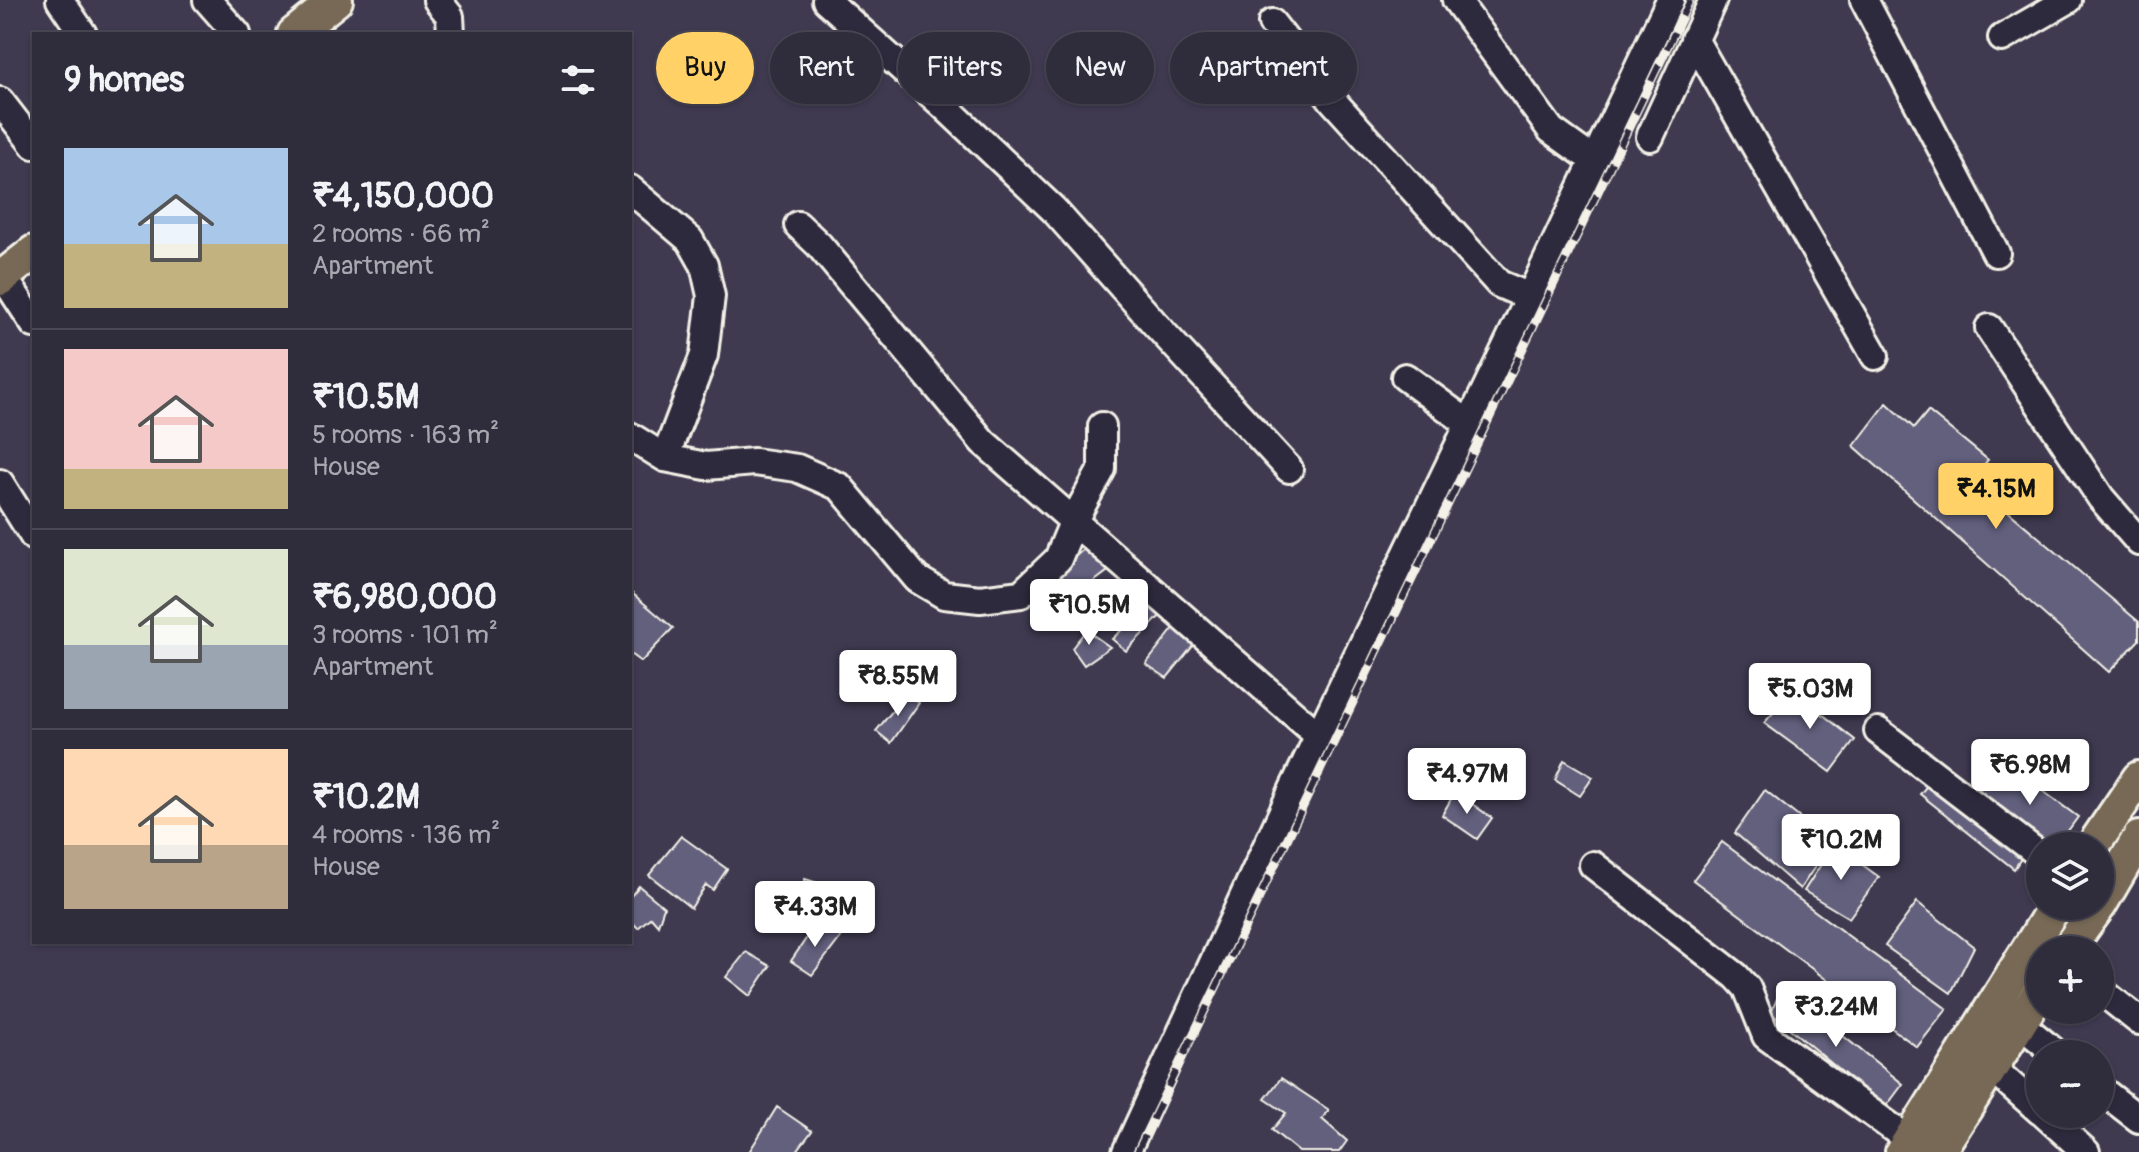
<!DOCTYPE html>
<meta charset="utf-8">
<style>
:root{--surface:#2f2c3c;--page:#373443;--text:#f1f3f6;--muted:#a7a7af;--line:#4a4856;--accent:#ffd166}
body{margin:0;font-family:Pangolin,sans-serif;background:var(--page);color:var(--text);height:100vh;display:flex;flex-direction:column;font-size:30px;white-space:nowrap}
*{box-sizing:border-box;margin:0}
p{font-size:26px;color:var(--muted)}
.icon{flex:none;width:44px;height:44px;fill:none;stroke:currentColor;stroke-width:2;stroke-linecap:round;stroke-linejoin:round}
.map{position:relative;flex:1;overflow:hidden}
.side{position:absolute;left:32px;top:32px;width:600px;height:912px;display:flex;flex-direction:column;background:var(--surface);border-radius:0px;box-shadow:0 2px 6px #0004,0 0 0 2px var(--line)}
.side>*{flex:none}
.guide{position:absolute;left:656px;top:32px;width:760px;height:72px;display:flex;gap:16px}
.controls{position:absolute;left:2026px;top:832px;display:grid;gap:16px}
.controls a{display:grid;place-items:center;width:88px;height:88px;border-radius:50%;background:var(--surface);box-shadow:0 2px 6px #0004,0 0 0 2px var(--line);font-size:40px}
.price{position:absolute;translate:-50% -68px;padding:0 18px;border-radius:8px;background:#fff;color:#222;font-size:26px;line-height:52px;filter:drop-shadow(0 2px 4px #0008)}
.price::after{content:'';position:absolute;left:50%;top:48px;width:24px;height:18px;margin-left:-12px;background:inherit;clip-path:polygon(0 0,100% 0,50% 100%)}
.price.selected{background:var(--accent);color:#111}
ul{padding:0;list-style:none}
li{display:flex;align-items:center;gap:24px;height:200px;padding:0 32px}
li+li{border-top:2px solid var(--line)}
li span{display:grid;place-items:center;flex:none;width:224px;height:160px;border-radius:0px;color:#555}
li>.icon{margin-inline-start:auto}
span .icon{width:96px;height:96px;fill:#fffc;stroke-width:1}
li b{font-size:34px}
h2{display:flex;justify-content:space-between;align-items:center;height:96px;padding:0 32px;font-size:34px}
.tag{padding:0 28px;border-radius:36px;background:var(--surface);box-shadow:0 2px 6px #0004,0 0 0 2px var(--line);font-size:28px;line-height:72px}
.tag.selected{background:var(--accent);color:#111}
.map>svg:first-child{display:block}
</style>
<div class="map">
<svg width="2139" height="1152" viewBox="0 0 2139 1152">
<rect width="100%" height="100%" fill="#3f3a50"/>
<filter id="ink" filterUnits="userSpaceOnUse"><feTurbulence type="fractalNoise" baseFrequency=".0125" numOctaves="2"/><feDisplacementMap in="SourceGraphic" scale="16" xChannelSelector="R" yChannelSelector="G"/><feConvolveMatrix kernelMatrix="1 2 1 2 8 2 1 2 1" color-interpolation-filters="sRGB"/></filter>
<g filter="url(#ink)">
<path fill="#64617e" stroke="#f4f1e8" stroke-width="2" d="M1887,403L1914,428L1928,411L1988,460L1971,480L2139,622V640L2109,672L1854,446Z
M1086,547L1108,571L1075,596L1054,576Z
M1134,587L1163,613L1126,651L1112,639L1126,626L1111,613Z
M633,594L673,628L641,662L630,654V598Z
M1178,623L1197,641L1167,678L1146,664Z
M1086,630L1110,647L1084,665L1072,648Z
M1793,691L1855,740L1831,772L1764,723Z
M907,693L919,703L891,743L876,731Z
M1564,760L1593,777L1580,796L1555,780Z
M1995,770L2011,785L2021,775L2078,817L2057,846H2050L1978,791Z
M1939,771L2032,842L2014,869L1920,794Z
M1765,790L1831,843L1800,889L1735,833Z
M1455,792L1492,818L1477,839L1442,815Z
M681,836L727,869L713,890L706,885L691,908L649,875Z
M1722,842L1947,1009L1917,1047L1693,880Z
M1834,844L1879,877L1849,918L1804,891Z
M805,879L837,889L819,915L793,912Z
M639,886L664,907L658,925L651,917L638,928L630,920V897Z
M1917,902L1974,947L1951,993L1885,946Z
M816,924L841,937L812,975L791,961Z
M746,952L770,966L750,996L726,977Z
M1782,987L1903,1084L1885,1108L1771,1013Z
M1281,1078L1329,1110L1322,1119L1347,1141L1339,1152H1299L1272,1130L1286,1113L1265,1099Z
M777,1107L812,1131L796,1152H749Z"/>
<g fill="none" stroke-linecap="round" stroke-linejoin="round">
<defs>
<path id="minor" d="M60,0L83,34
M207,0L237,34
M437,0L450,16L451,34
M826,0L943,105L1053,209L1156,325L1289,469
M1456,0L1551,130L1583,153L1596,157
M1864,0L1996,253
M1272,23L1333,101L1499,284L1530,297
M2002,38L2068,0
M1694,39L1875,356
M0,101L34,145
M1650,137L1713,0
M630,189L690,240L704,265L711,296L704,355L665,458
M798,225L819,245L983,442L1319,736
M3,276L34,324
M1989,328L2101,498L2139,542
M1405,377L1469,424
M630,436L665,458L706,466L754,462L797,468L840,487L917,579L944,595L980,599L1021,594L1058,559L1074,520L1102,469V426
M0,483L34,537
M1878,731L2040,855
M1593,865L1736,976L1747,988L1766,1036L1909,1140
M2100,990L2139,1021
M2019,1023L2057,1054
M1992,1068L2040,1111
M2100,1089L2139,1119
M2044,1114L2086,1152
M1126,1152L1293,789L1511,337L1670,0"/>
<path id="major" d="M294,34L336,0
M0,279L34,252
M2093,846L2139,778
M2100,905L2139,838
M2067,950L2099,906
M1902,1152L2055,906
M1938,1152L2040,991"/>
</defs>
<use href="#minor" stroke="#f4f1e8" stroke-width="32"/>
<use href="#major" stroke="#f4f1e8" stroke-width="38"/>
<use href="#minor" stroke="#2f2a3d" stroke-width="26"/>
<use href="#major" stroke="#776954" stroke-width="32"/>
<defs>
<path id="rail" d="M1137,1152L1690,0"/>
</defs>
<use href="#rail" stroke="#f4f1e8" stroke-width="9"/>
<use href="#rail" stroke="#2f2a3d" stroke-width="6" stroke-dasharray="18" stroke-linecap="butt"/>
</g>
</g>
</svg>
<div class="controls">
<a><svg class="icon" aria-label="layers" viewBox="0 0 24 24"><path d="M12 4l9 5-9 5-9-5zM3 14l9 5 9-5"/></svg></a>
<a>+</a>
<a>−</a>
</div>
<b class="price selected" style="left:1996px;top:531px">₹4.15M</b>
<b class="price" style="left:1089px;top:647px">₹10.5M</b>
<b class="price" style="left:898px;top:718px">₹8.55M</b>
<b class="price" style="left:1810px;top:731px">₹5.03M</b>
<b class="price" style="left:2030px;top:807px">₹6.98M</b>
<b class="price" style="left:1467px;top:816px">₹4.97M</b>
<b class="price" style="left:1841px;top:882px">₹10.2M</b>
<b class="price" style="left:815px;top:949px">₹4.33M</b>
<b class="price" style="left:1836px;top:1049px">₹3.24M</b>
<div class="guide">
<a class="tag selected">Buy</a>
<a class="tag">Rent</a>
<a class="tag">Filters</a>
<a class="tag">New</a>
<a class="tag">Apartment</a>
</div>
<section class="side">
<h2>9 homes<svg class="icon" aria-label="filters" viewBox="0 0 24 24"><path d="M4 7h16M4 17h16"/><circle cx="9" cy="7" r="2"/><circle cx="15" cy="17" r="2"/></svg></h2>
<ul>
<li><span style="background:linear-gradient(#a9c7e8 60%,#c2b280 0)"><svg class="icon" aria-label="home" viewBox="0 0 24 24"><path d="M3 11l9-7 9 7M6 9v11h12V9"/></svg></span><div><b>₹4,150,000</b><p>2 rooms · 66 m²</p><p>Apartment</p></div></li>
<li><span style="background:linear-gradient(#f6c9c9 75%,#c2b280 0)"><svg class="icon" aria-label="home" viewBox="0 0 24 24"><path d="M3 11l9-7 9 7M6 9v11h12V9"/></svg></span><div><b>₹10.5M</b><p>5 rooms · 163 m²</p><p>House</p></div></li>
<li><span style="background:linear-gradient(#dfe7d0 60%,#9aa5b1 0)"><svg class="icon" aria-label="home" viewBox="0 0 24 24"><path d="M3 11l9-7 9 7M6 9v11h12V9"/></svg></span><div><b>₹6,980,000</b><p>3 rooms · 101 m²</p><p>Apartment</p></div></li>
<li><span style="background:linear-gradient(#ffd9b3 60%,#b9a48a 0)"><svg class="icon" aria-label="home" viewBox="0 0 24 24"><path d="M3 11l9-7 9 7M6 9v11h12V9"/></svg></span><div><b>₹10.2M</b><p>4 rooms · 136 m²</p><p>House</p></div></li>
</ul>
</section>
</div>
